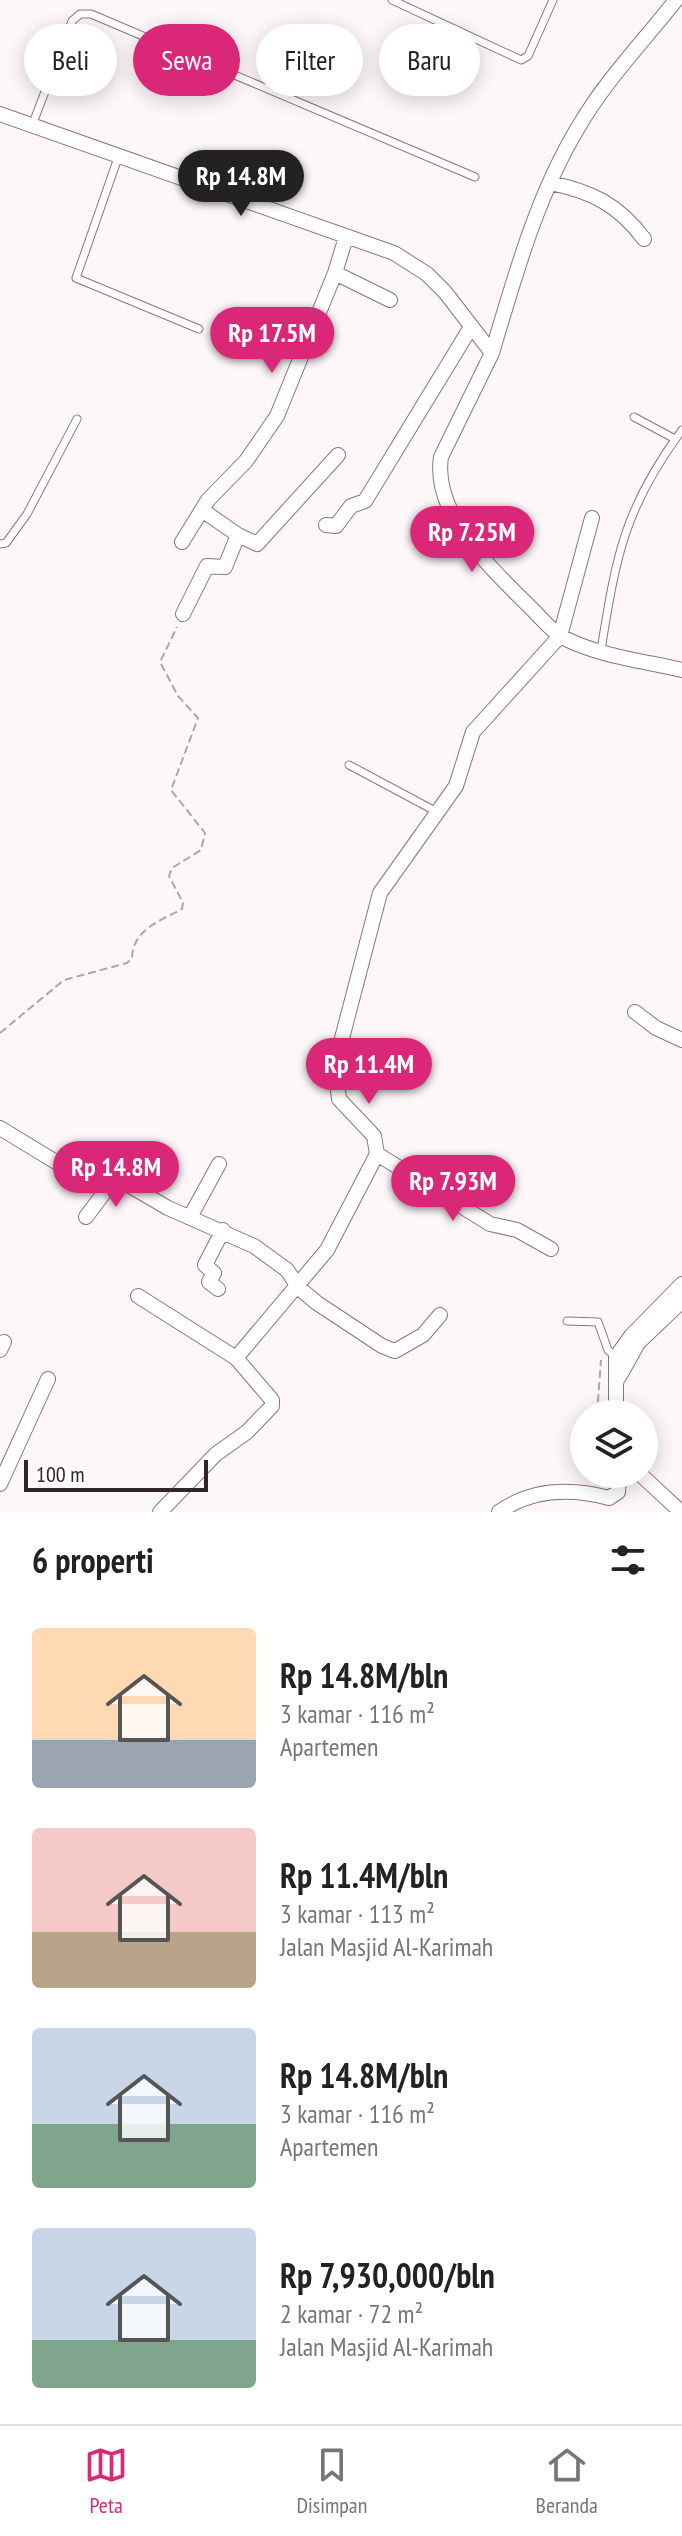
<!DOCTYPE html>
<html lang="id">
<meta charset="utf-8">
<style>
:root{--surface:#fff;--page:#f2f2f2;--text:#222;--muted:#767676;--line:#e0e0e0;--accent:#db2777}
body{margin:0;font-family:"PT Sans Narrow",sans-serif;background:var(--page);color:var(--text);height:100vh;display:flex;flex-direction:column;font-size:30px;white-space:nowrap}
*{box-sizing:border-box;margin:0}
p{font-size:26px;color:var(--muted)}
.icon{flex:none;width:44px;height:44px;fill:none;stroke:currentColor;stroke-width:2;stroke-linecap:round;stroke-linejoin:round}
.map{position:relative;height:1512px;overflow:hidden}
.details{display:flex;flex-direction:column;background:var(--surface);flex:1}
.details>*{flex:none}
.banner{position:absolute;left:24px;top:24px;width:634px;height:72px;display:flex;gap:16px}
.tools{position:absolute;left:570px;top:1400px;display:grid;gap:16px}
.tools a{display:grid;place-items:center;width:88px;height:88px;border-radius:50%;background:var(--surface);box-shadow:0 4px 20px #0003;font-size:40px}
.scale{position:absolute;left:24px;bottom:20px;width:184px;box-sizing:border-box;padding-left:8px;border:4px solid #33262a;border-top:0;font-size:22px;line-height:28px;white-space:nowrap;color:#33262a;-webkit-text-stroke:6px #fff;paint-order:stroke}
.price{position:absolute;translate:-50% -68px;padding:0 18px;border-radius:28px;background:var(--accent);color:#fff;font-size:26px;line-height:52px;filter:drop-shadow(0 2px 4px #0008)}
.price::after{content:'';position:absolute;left:50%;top:48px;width:24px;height:18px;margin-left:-12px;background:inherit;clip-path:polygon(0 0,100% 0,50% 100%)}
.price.active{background:#222;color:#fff}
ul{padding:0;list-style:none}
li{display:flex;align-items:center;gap:24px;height:200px;padding:0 32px}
li span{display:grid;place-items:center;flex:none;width:224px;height:160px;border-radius:8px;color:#555}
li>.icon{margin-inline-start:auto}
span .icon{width:96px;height:96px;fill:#fffc;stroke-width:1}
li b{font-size:34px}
h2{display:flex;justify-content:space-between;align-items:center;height:96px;padding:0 32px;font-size:34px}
.tag{padding:0 28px;border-radius:36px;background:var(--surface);box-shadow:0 4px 20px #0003;font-size:28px;line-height:72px}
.tag.active{background:var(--accent);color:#fff}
.tabs{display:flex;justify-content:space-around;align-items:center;height:112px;border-top:2px solid var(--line);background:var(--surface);font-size:22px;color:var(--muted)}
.tabs a{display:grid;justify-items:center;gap:4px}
.tabs .active{color:var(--accent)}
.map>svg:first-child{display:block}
</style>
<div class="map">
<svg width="682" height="1512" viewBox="0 0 682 1512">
<rect width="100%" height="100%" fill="#fef7f9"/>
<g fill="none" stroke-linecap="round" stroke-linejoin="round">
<defs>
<path id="lane" d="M392,0L521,60L528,56L553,0
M33,123L72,21L80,14H91L475,177
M119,155L76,278L199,329
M634,417L675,439
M0,544L6,543L27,514L77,419
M601,650C616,557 624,508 682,430
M349,765L439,813
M567,1321L598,1322L608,1350L616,1357"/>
<path id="street" d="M0,114L394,253L427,274L445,292L492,353L441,457C432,516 495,572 532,609C542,619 552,632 564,638C599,656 644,661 682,670
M550,183C591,191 619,205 644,239
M335,273L390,300
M492,353C515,276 537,195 579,126C606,80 643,42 676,0
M202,510L238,535L257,544L338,455
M326,525L336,526L351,506L365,501L471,327
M182,542L208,500L246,461L277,416L335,273L346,237
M183,614L207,566L225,567L238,535
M635,1012L656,1028L682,1040
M0,1128L74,1173L106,1172L168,1208L254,1246L287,1270L299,1288L317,1303L382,1346L395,1351L423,1335L440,1315
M377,1154L490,1224L517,1230L551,1249
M86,1217L115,1178
M190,1217L219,1164
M218,1289L209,1282L214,1273L205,1265L223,1230
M138,1296L236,1358
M0,1350L4,1342
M619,1377L638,1343L682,1301
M616,1414V1357L631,1336L682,1284
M640,1474L681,1512
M0,1484L48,1379
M160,1512L216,1454L247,1432L272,1406V1400L236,1358L327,1250L377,1154L374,1136L339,1099L335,1065L380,893L456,786L473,732L560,636L592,518
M499,1512C533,1488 571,1488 609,1498L618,1492L619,1474"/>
</defs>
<use href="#lane" stroke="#90727b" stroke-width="9"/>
<use href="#street" stroke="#90727b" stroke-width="16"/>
<path stroke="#afa5a8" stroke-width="2" stroke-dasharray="8 4" stroke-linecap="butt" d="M0,1033L64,980L127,963L132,958C133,929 160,921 182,909L183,903L169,876L172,868L201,850L205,833L171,790L198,718L178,696L160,662L177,627
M597,1414L601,1360
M596,1481V1474"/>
<use href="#lane" stroke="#fff" stroke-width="7"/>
<use href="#street" stroke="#fff" stroke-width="14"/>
</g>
</svg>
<div class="tools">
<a><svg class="icon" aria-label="layers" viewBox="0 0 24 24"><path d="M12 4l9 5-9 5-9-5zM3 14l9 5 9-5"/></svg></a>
</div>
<div class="scale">100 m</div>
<b class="price active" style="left:241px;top:218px">Rp 14.8M</b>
<b class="price" style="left:272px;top:375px">Rp 17.5M</b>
<b class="price" style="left:472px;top:574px">Rp 7.25M</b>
<b class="price" style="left:369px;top:1106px">Rp 11.4M</b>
<b class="price" style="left:116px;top:1209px">Rp 14.8M</b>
<b class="price" style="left:453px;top:1223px">Rp 7.93M</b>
<div class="banner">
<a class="tag">Beli</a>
<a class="tag active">Sewa</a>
<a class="tag">Filter</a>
<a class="tag">Baru</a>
</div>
</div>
<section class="details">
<h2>6 properti<svg class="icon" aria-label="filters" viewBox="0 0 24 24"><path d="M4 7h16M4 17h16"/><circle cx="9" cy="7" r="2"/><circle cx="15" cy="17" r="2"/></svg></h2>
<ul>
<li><span style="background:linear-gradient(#ffd9b3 70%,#9aa5b1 0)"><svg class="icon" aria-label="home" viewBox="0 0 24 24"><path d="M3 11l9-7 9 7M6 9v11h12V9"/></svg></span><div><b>Rp 14.8M/bln</b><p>3 kamar · 116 m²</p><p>Apartemen</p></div></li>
<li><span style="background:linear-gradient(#f6c9c9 65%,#b9a48a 0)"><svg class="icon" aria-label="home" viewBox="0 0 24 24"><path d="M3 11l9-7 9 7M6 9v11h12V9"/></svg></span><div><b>Rp 11.4M/bln</b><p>3 kamar · 113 m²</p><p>Jalan Masjid Al-Karimah</p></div></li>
<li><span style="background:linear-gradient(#c9d6e8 60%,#7fa58c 0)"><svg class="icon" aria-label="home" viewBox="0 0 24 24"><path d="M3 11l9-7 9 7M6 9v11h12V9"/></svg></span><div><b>Rp 14.8M/bln</b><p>3 kamar · 116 m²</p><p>Apartemen</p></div></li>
<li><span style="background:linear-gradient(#c9d6e8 70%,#7fa58c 0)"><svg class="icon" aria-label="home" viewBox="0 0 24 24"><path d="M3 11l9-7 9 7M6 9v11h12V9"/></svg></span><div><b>Rp 7,930,000/bln</b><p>2 kamar · 72 m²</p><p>Jalan Masjid Al-Karimah</p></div></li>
</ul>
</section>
<nav class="tabs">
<a class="active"><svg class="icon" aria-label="map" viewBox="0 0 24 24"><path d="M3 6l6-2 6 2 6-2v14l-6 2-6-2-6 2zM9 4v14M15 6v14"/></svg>Peta</a>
<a><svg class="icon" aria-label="saved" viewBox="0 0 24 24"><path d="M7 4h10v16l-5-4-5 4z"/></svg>Disimpan</a>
<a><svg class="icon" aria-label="home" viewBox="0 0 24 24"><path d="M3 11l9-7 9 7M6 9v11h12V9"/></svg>Beranda</a>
</nav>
